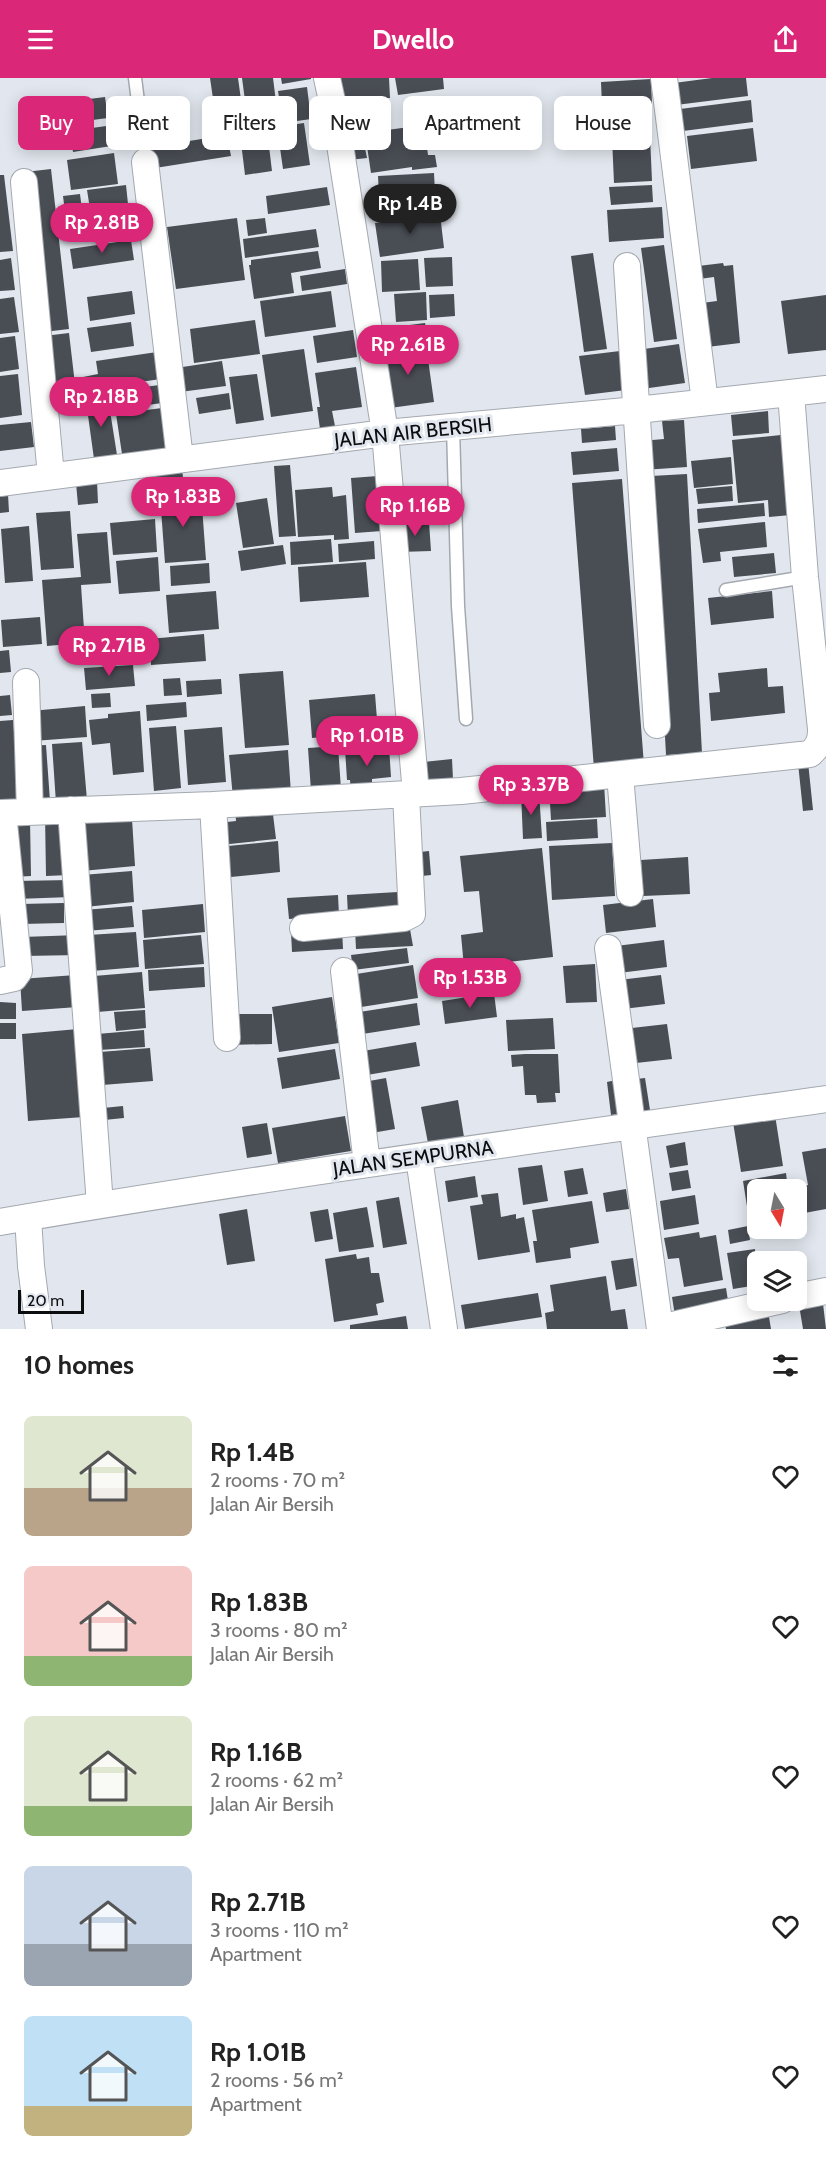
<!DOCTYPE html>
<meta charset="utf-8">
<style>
:root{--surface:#fff;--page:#f6f6f6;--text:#222;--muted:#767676;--accent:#db2777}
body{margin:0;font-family:Cabin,sans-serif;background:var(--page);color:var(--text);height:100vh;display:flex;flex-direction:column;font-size:22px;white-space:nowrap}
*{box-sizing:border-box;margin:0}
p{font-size:20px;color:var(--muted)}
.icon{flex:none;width:33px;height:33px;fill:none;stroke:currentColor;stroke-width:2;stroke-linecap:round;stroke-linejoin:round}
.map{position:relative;height:1251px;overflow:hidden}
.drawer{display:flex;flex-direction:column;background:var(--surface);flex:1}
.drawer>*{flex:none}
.top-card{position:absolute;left:18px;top:18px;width:790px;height:54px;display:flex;gap:12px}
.needle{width:39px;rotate:170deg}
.tools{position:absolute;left:747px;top:1101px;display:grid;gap:12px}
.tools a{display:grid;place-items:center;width:60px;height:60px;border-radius:9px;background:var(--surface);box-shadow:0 3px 15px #0003;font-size:30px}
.scale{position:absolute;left:18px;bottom:15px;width:66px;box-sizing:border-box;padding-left:6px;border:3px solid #0b0d0f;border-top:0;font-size:16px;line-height:21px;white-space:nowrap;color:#0b0d0f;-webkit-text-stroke:4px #e2e7ef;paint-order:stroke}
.price{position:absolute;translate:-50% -51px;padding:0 14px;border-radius:21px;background:var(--accent);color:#fff;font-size:20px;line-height:39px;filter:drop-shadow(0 2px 3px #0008)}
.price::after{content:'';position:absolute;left:50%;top:36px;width:18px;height:14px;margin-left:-9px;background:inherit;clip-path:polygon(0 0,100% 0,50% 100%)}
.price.selected{background:#222;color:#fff}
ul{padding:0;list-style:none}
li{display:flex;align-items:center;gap:18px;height:150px;padding:0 24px}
li span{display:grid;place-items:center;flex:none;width:168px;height:120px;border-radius:9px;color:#555}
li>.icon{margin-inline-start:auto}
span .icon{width:72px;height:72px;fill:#fffc;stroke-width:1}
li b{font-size:26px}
h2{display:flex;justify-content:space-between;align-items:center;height:72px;padding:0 24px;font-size:26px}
.tag{padding:0 21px;border-radius:9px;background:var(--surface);box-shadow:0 3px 15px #0003;font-size:21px;line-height:54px}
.tag.selected{background:var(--accent);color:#fff}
header{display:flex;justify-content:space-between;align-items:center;height:78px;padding:0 24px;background:var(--accent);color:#fff;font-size:27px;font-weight:700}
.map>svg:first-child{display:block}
</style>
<header><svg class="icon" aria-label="menu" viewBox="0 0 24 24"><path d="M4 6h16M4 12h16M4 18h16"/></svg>Dwello<svg class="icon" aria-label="share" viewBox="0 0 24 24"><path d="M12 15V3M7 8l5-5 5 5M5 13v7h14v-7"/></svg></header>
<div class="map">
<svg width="826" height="1251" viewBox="0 0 826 1251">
<rect width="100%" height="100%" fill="#e2e7ef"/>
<path fill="#494d54" d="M210,0H238L245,51L218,55Z
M242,0H273L278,40L248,45Z
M281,0H311V1L282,6Z
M335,0H389L390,20L337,23Z
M395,0H443L444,11L398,17Z
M712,0H746L748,18L676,27L674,5Z
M651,1L652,26L602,28L601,4Z
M307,9L311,41L283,45L278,13Z
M105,19L108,40L61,46L58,25Z
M751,22L753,44L683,53L680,31Z
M304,45L310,87L283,91L277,49Z
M121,46L124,66L73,74L70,53Z
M424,47L428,77H435L437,89L412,92V89L371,95L365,55Z
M753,50L757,83L691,91L687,58Z
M267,52L272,93L245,97L240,56Z
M227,57L231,78L155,90L151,69Z
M650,58L652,103L614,105L612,60Z
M363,60L367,80L349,82L347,63Z
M114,75L118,106L71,112L67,82Z
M51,91L69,251L44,254L25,94Z
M434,95L436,134L380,137L378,98Z
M0,97H4L13,173L0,174Z
M126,107L128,126L90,131L87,112Z
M652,107L653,124L611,127L609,109Z
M327,109L330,127L268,136L266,118Z
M80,116L82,132L65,134L63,118Z
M662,129L664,160L609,164L607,132Z
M126,133L129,155L97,160L94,138Z
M440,136L444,170L380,179L375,145Z
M237,140L245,202L176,211L167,149Z
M265,140L267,155L248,158L246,142Z
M316,151L319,169L245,180L243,161Z
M131,162L134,182L73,191L70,171Z
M664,167L677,261L654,264L641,170Z
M318,173L321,190L291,195L294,215L254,221L249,187H251V182Z
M593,175L607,271L584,274L571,178Z
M452,179L453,208L426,209L424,180Z
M11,180L15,212L0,213V182Z
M418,181L420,212L382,214L381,183Z
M723,185L724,188L733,187L740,265L699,270L694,226L717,223L714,199L692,202L690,189Z
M345,191L347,206L302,213L300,198Z
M132,213L135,236L90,243L87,219Z
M331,213L336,249L265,259L260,223Z
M426,214L427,242L396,244L394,216Z
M454,216L455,238L430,240L429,217Z
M826,217V272L788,276L781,223Z
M14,219L19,254L0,256V221Z
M255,242L260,276L194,285L190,251Z
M131,244L134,268L91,274L87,250Z
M425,245L428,261L382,268L379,251Z
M353,252L357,279L317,285L313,258Z
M69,255L78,332L53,335L44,258Z
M15,258L19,291L0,294V260Z
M679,266L685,305L642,311L637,272Z
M426,267L434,324L390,330L381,273Z
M304,271L313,333L271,339L262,277Z
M620,273L626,312L585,317L579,278Z
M157,274L161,301L105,309V313L86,315L83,299L98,296L96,283Z
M222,283L226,308L180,314L176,290Z
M356,289L362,329L332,333L335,348L320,351L317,329H320L315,295Z
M18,296L22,337L0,340V298Z
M257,296L264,342L236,346L229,299Z
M159,307L162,325L112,332L110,314Z
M229,315L231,331L199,336L196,320Z
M108,320L117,377L94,381L86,323Z
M162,330L168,370L122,376L116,336Z
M768,333L769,355L733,358L731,337Z
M684,342L687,389L643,392L641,363L664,361L662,343Z
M31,344L34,369L0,373V347Z
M615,348L616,362L582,365L581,351Z
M781,357L787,414L791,437L769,439L768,422L738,425L732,362Z
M617,370L619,393L573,397L571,374Z
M731,379L733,406L694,410L691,383Z
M290,387L296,458L279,459L274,388Z
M182,390L184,409L156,411L155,392Z
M687,396L702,675L666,677L651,398Z
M378,398L382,453L355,455L351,400Z
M622,401L644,687L594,691L572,405Z
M97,403L98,425L78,427L76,405Z
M732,408L733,423L698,426L696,411Z
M332,409L333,419L346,417L349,461L334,462V457L298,459L295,412Z
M201,415L206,482L165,485L160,418Z
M8,416L9,434L0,435V417Z
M267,420L274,466L243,470L236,425Z
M764,425L765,438L698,445L697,431Z
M70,433L74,490L41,492L36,435Z
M155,441L157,474L113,477L110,445Z
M429,444L431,473L400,474L398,446Z
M765,444L767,469L720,474L721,483L703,485L698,451Z
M29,448L33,503L5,505L1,451Z
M107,454L111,505L81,507L85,566L102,564L104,585L82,587L80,565L47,568L42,502L81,499L77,456Z
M331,461L333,484L291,487L290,464Z
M374,463L375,481L339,484L338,466Z
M283,467L286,486L241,493L238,473Z
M774,475L776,495L734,499L732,479Z
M158,479L160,513L119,516L116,483Z
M366,484L369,519L300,524L298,489Z
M209,485L210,505L171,508L170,488Z
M216,513L219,551L169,555L166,517Z
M772,513L774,540L711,547L708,520Z
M40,539L42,566L3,569L1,542Z
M204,556L206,583L151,587L149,561Z
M137,561L138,582L118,584L116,563Z
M9,572L11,594L0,595V573Z
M133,587L135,608L86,612L84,590Z
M767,590L768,609L783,608L785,635L711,643L709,615L720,614L718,595Z
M283,593L289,667L245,670L239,596Z
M180,600L182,617L164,618L163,601Z
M221,601L222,616L187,619L186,603Z
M110,615L111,629L92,630L91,616Z
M375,616L378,654L312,660L309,622Z
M10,617L12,637L0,638V618Z
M186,624L187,639L147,643L146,627Z
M85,628L87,659L33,663L31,633Z
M140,633L144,694L113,697L110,665L92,667L89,642L108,640V636Z
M13,642L20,726L0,727V643Z
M176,648L181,710L154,713L149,650Z
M222,649L226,704L188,707L184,652Z
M82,664L87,722L56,725L52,666Z
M46,667L50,723L33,724L28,668Z
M338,668L341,711L311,713L308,670Z
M389,668L391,699L372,701V712L351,714L350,702H347L345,671Z
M288,672L291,715L233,720L229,677Z
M452,681L453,701L416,705L414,685Z
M808,684L813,732L803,733L798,685Z
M604,705L606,739L551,742L549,708Z
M539,714L542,760L523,761L521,715Z
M272,728L276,761L220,767L218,745L236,743L235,731Z
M45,737H68L69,797L46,798Z
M132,741L135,788L82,793L78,746Z
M597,741L598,760L547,763L546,744Z
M30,742L31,798L12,799L11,743Z
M278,763L280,794L221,800L218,769Z
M612,765L615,818L552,822L549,768Z
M542,770L553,879L464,889L461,857L483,854L479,813L464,814L460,778Z
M429,773L431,797L413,799L411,775Z
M688,779L690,816L643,818L641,782Z
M132,793L134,824L85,829L82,797Z
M70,802L71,819L16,821V803Z
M398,814L399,834L348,838L347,817Z
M338,817L339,837L289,841L287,820Z
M653,821L656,849L606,855L603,827Z
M64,825V845L22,846L21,826Z
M203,826L205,854L144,860L142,832Z
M132,828L134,849L86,853L84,832Z
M408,840L413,868L356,871L355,851Z
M342,850L343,871L292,874L291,854Z
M136,854L139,889L92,893L88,857Z
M79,857V877L23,878L22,859Z
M201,857L204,886L145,891L143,862Z
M664,862L667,889L619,895L616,868Z
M407,870L409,885L353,892L351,877Z
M595,886L597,924L566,925L563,888Z
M413,887L418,920L355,930L350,897Z
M204,889L205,909L149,913L148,892Z
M142,894L145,930L97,934L94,898Z
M76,897L78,929L22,933L20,901Z
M661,897L665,926L623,931L619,902Z
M494,915L497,939L445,946L442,923Z
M332,919L339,965L279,974L272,929Z
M0,924L16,925V941H0Z
M417,925L420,947L356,957L353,935Z
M145,932L146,950L116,953L114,934Z
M227,936H272V966L228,967Z
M553,940L555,971L508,973L506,942Z
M0,945H16V961H0Z
M667,946L672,981L627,986L623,951Z
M78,951L84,1039L28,1043L22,956Z
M144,952L145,969L99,972L97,956Z
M416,964L420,988L367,997L363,973Z
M150,970L153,1003L102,1007L100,974Z
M335,971L340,1001L282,1011L277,980Z
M525,976H558L560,1015H555L556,1024L537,1025L536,1017H525L523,988L512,989L511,977Z
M386,1000L395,1051L366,1056L358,1005Z
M645,1000L650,1032L632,1034L628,1002Z
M616,1002L621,1036L611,1037L607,1004Z
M458,1022L464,1059L428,1065L421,1029Z
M123,1028L124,1040L104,1042L103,1030Z
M775,1037L783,1088L741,1094L733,1044Z
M345,1038L351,1073L278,1085L272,1050Z
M267,1045L272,1076L247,1080L242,1049Z
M685,1064L688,1087L670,1090L666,1068Z
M826,1070V1131L799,1136L795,1110L808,1107L802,1074Z
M542,1087L548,1123L523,1127L518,1090Z
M583,1090L588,1116L568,1119L564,1093Z
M688,1092L691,1110L672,1113L669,1095Z
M786,1095L788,1112H758V1140L749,1141L743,1103Z
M475,1098L478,1119L448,1124L445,1103Z
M626,1111L629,1131L606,1134L603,1115Z
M498,1115L501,1139L516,1136V1141L524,1139L530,1174L478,1182L470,1128L483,1126L481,1117Z
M695,1117L699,1146L664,1152L660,1123Z
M399,1119L407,1166L383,1170L376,1123Z
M592,1123L599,1165L570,1170L571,1180L536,1185L533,1163H537L532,1132Z
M367,1129L374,1169L339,1174L333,1135Z
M247,1131L255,1183L227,1187L219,1136Z
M328,1131L333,1161L315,1164L310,1134Z
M748,1148L750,1162L730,1166L728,1152Z
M699,1154L700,1160L716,1157L723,1202L684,1209L679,1180L668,1181L664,1160Z
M755,1171L758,1207L733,1211L727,1175Z
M356,1176L357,1181L369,1179L371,1195H379L384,1224L376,1226L378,1237L334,1244L325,1181Z
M633,1180L637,1208L616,1212L611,1183Z
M606,1198L611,1233L625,1231L628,1251H547L545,1235L554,1233L550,1207Z
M726,1210L729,1229L675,1238L672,1219Z
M538,1215L542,1239L465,1251L461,1227Z
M822,1217L826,1251H803L798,1221Z
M768,1233L771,1251H726L724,1240Z
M406,1238L408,1251H350V1247Z"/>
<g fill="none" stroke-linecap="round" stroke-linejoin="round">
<defs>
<path id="lane" d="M135,0L140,39
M453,349L458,528L466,641
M726,512L805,499"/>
<path id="street" d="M327,0L336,41L385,355L416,716
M664,0L705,324
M145,84L180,381
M24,104L51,398
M627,188L657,647
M0,405L385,355L637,332L826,311
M26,604L30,734
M620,697L630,815
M213,727L227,960
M71,732L100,1127
M0,735L213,727L461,713L810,676C819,668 821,662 821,651L805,499L791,315
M303,850L404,840L412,836L406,717
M608,870L660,1251
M344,893L367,1086
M0,903L14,900L19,893L3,735
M419,1080L444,1251
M28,1139L31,1188L39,1251
M0,1144C274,1097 550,1060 826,1021
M796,1219L826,1213
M660,1250L782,1222"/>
</defs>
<use href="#lane" stroke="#a4a9b0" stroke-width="15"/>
<use href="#street" stroke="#a4a9b0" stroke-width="28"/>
<use href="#lane" stroke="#fff" stroke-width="12"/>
<use href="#street" stroke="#fff" stroke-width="26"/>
</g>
<g text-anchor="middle" stroke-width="6" stroke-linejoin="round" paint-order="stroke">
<g font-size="20" fill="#0b0d0f" stroke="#e2e7ef">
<text transform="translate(413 354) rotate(-6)" y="7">JALAN AIR BERSIH</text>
<text transform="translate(413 1080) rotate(-8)" y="7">JALAN SEMPURNA</text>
</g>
</g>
</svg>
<div class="tools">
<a><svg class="needle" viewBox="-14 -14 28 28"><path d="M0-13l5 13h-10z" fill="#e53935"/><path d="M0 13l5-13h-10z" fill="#767676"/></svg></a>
<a><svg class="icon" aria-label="layers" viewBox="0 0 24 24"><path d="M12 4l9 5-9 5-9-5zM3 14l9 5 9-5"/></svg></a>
</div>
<div class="scale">20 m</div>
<b class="price selected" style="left:410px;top:157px">Rp 1.4B</b>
<b class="price" style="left:102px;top:176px">Rp 2.81B</b>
<b class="price" style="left:408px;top:298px">Rp 2.61B</b>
<b class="price" style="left:101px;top:350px">Rp 2.18B</b>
<b class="price" style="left:183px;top:450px">Rp 1.83B</b>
<b class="price" style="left:415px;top:459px">Rp 1.16B</b>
<b class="price" style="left:109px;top:599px">Rp 2.71B</b>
<b class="price" style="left:367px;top:689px">Rp 1.01B</b>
<b class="price" style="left:531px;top:738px">Rp 3.37B</b>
<b class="price" style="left:470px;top:931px">Rp 1.53B</b>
<div class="top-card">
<a class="tag selected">Buy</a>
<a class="tag">Rent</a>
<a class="tag">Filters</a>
<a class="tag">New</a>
<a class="tag">Apartment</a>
<a class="tag">House</a>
</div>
</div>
<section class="drawer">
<h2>10 homes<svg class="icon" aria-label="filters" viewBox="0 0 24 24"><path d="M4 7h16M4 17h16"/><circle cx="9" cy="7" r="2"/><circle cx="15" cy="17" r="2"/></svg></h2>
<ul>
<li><span style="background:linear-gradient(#dfe7d0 60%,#b9a48a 0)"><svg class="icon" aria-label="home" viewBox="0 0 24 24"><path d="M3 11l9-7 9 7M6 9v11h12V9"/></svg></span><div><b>Rp 1.4B</b><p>2 rooms · 70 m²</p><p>Jalan Air Bersih</p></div><svg class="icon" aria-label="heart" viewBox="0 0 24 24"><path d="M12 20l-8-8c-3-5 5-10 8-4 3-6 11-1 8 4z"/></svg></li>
<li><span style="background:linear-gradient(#f6c9c9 75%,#8fb573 0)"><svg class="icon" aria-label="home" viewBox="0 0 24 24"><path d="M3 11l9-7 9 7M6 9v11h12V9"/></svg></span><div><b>Rp 1.83B</b><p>3 rooms · 80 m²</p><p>Jalan Air Bersih</p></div><svg class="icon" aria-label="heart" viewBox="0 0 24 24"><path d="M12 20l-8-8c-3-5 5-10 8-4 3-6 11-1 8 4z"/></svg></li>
<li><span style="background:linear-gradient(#dfe7d0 75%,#8fb573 0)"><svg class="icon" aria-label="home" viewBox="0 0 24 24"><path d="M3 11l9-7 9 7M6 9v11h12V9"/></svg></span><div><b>Rp 1.16B</b><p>2 rooms · 62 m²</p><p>Jalan Air Bersih</p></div><svg class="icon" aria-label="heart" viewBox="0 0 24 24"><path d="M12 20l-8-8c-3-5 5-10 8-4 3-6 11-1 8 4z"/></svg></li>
<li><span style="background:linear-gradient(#c9d6e8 65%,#9aa5b1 0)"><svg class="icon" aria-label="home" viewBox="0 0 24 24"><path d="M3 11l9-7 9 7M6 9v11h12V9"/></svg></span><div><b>Rp 2.71B</b><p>3 rooms · 110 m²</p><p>Apartment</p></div><svg class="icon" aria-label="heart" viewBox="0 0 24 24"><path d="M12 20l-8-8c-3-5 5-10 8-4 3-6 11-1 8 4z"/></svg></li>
<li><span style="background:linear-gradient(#bfe0f5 75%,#c2b280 0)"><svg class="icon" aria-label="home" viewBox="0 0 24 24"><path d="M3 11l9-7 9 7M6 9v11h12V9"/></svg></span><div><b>Rp 1.01B</b><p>2 rooms · 56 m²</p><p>Apartment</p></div><svg class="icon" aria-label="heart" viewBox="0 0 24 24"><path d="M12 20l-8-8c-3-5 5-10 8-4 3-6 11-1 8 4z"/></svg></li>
</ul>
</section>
